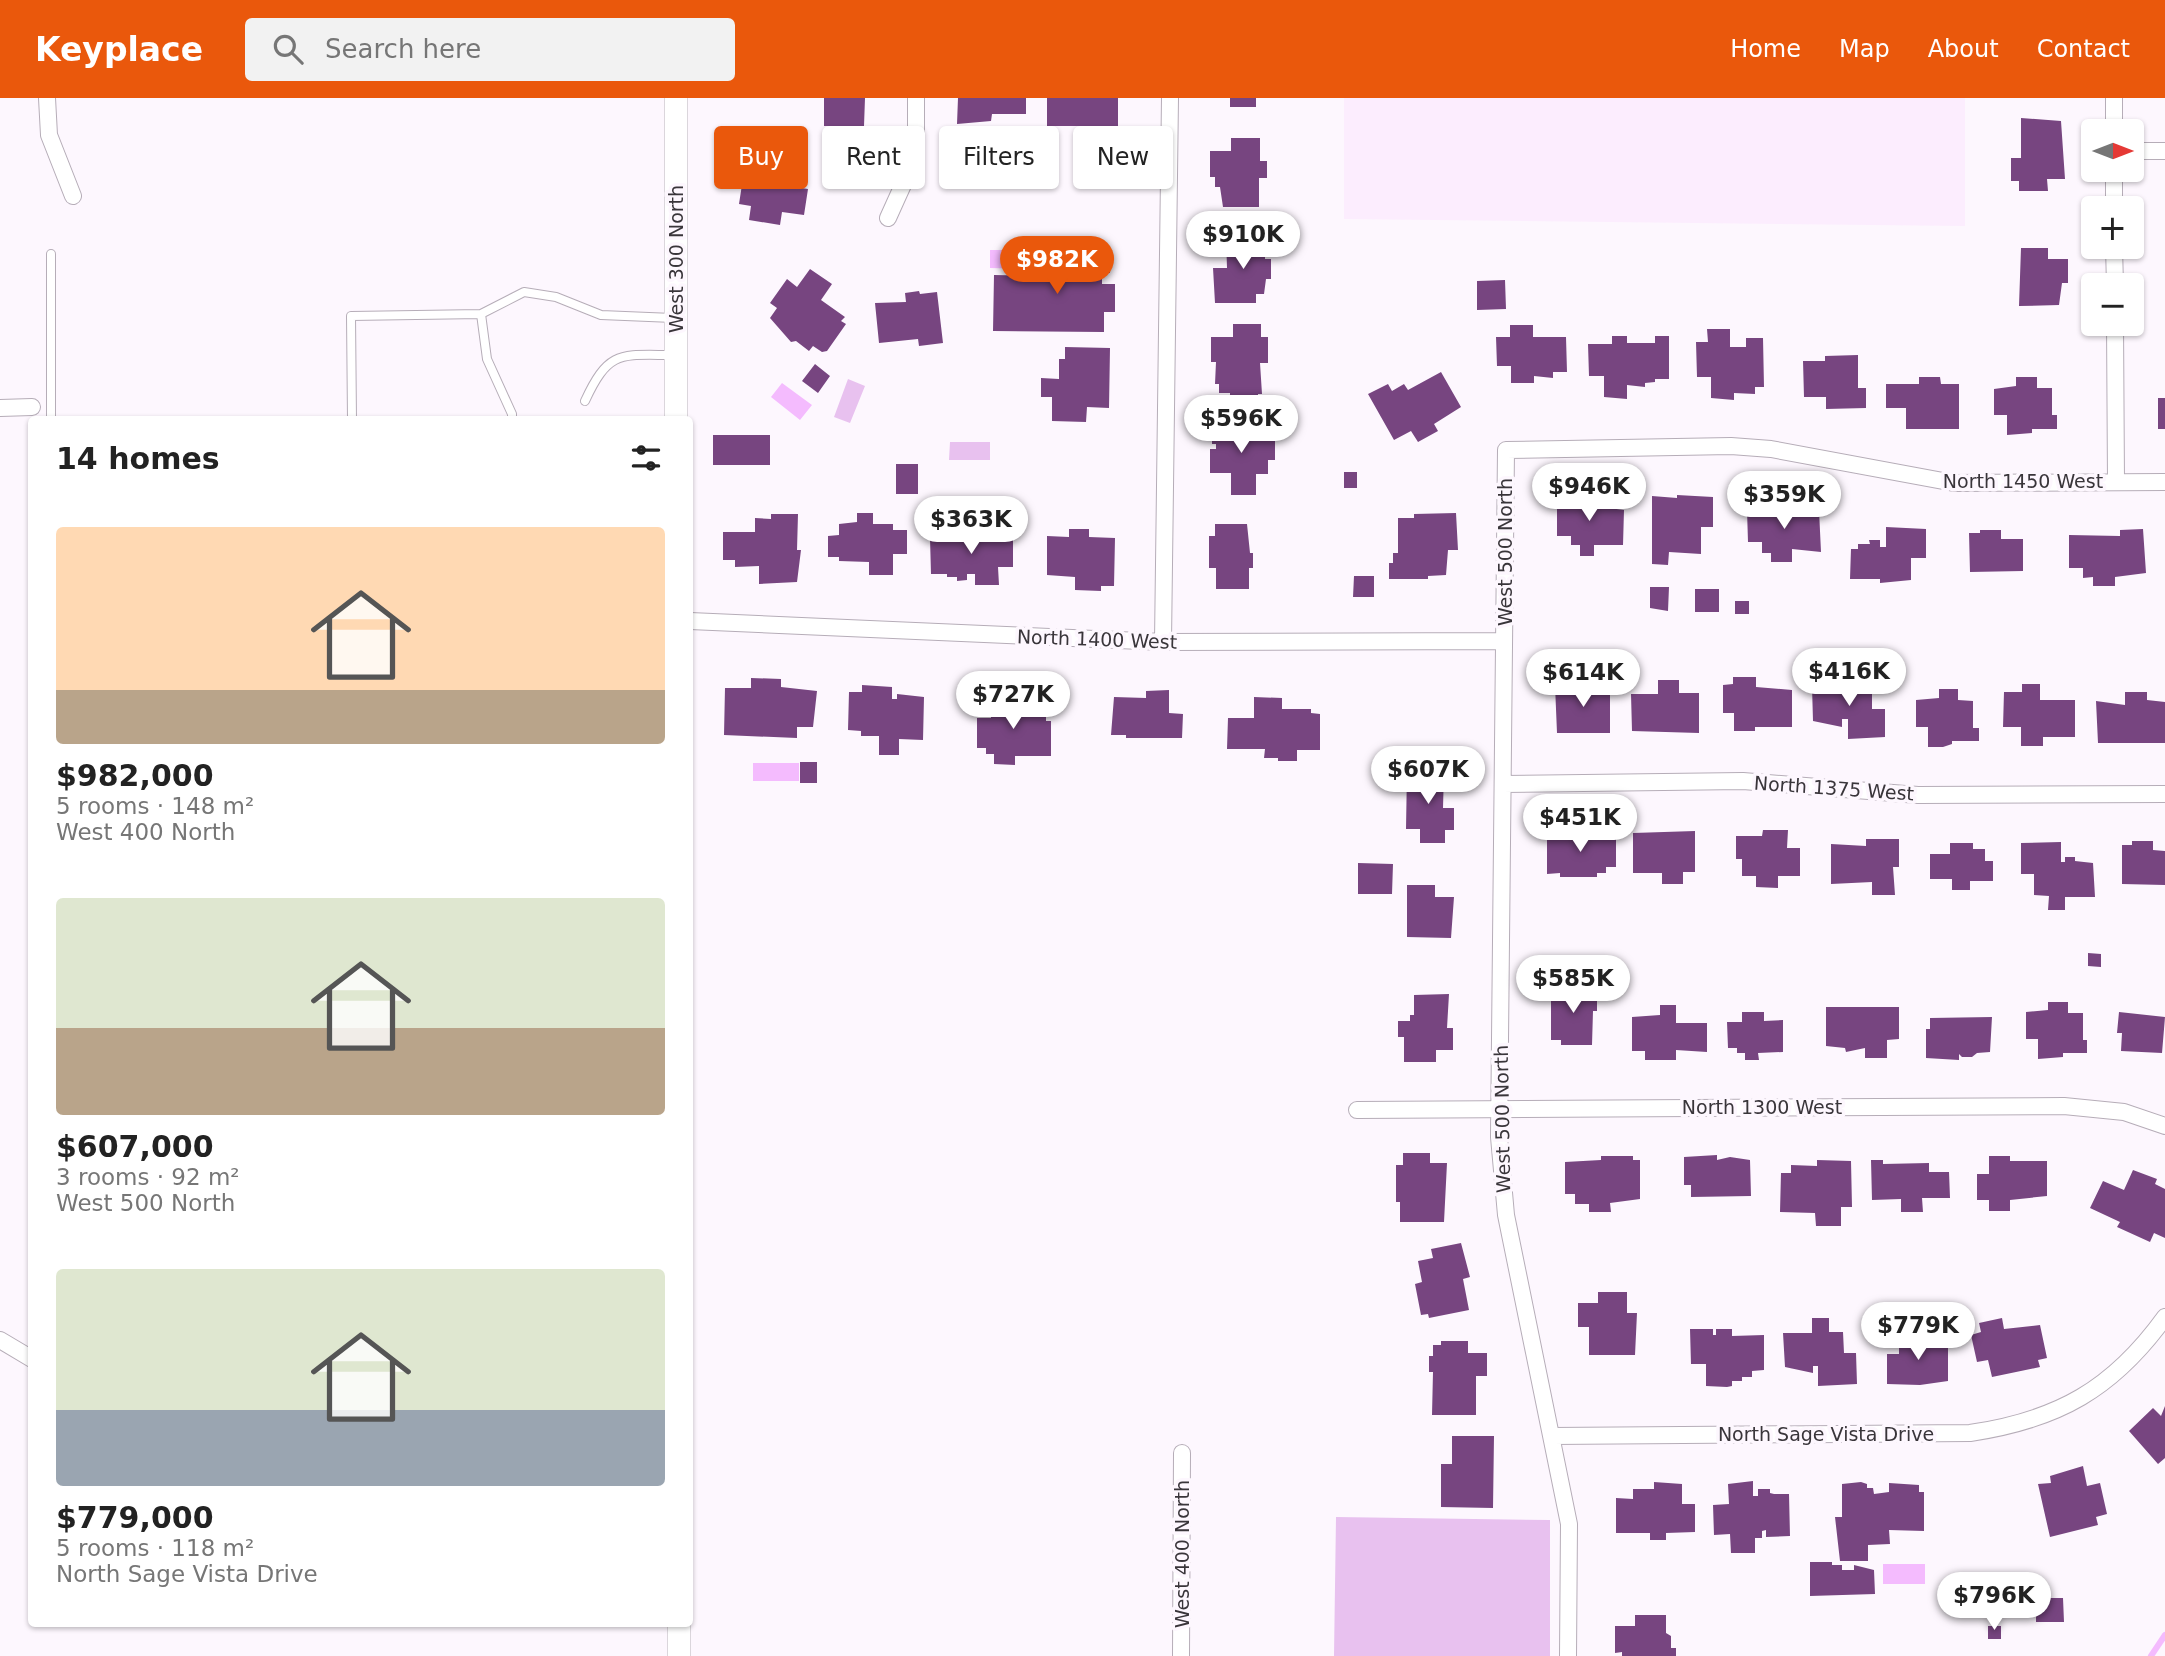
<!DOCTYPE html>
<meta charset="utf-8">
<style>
:root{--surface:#fff;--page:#f2f2f2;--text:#222;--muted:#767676;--accent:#ea580c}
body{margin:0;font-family:"DejaVu Sans",sans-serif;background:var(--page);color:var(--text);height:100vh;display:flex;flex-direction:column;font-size:26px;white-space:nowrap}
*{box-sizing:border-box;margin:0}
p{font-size:23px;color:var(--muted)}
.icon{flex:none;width:38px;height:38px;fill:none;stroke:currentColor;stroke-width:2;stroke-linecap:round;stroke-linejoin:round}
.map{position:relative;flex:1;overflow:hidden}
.details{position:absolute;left:28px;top:318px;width:665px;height:1211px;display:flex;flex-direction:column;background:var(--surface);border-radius:7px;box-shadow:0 2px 5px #0004}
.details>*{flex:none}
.top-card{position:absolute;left:714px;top:28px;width:665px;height:63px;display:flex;gap:14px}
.needle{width:46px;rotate:90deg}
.buttons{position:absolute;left:2081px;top:21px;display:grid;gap:14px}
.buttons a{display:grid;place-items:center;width:63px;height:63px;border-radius:7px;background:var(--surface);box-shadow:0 2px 5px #0004;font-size:35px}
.price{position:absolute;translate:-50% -60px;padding:0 16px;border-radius:24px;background:#fff;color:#222;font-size:23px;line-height:46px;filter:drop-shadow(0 2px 4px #0008)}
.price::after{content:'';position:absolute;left:50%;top:42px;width:21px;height:16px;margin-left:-10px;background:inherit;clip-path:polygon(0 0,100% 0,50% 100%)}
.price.on{background:var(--accent);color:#fff}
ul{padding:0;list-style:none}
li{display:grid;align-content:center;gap:14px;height:371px;padding:0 28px}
li span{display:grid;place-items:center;height:217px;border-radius:7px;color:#555}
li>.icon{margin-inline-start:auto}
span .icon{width:126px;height:126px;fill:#fffc;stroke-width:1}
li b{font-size:30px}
h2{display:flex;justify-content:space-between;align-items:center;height:84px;padding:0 28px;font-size:30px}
.chip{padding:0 24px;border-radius:7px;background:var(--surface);box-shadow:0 2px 5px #0004;font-size:24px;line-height:63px}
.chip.on{background:var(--accent);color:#fff}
header{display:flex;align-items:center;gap:42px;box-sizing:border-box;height:98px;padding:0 35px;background:var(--accent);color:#fff}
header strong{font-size:33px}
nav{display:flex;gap:38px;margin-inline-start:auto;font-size:24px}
.search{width:490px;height:63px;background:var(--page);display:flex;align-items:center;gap:18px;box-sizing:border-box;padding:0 24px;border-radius:7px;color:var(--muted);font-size:26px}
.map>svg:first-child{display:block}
</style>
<header>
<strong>Keyplace</strong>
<div class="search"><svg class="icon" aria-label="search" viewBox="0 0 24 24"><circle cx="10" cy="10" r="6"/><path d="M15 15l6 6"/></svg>Search here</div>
<nav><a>Home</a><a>Map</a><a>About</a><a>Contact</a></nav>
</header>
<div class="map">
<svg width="2165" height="1558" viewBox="0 0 2165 1558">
<rect width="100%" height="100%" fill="#fdf7fe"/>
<path fill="#fcedfe" d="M1344,0H1965V128L1344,121Z"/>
<path fill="#e8c1ef" d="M848,281L865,288L850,325L834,319Z
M950,344H990V362H949Z
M1336,1419L1550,1422V1558H1334Z"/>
<path fill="#f4bbfe" d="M990,152H1033V171L990,170Z
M782,285L812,307L800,322L771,299Z
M951,405H988V422H951Z
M753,665H799V683H753Z
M1883,1466H1925V1486H1883Z"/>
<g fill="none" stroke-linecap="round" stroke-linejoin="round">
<path stroke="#f4bbfe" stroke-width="6" d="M2151,1558L2165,1537"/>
</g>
<path fill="#774580" d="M824,0H865L864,28H824Z
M958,0H1026V16H992L991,23L957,26Z
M1047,0H1118V45L1087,46V28H1047Z
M1230,0H1256V9H1230Z
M2021,20L2061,23L2065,81H2047L2048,93H2019V83H2011V60H2021Z
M1231,40H1260V63H1267V80H1259V109H1223L1220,89H1215V79H1210V53H1231Z
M763,45L802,51V85L796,84L795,89L808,91L804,117L782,114L780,127L749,122L751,108L739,106L743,80L754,82Z
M1226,138H1265V161H1271V181H1266L1264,196H1256V205H1215L1213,170H1227Z
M2021,150H2048V161H2068V185H2062L2059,207L2019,208Z
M1058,152L1097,153V156H1110V175H1102V186H1115V214H1104V234L993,233L994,177L1044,178V168H1058Z
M810,171L832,186L821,202L845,219L841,223L846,226L827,253L822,254L813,248L809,253L796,243L791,244L770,220L777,210L770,205L787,181L797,189Z
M1505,182L1506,211L1477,212V183Z
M919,193L920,196L937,194L943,245L919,248L918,241L879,245L875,205L906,204L905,195Z
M1233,226H1261V239H1268V265H1260L1262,296H1258V307H1237V302H1230V295H1219V286H1215L1216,264H1211V239H1233Z
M1510,227H1533V239H1566L1567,274H1553V280L1534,278V285H1511V268H1497L1496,239H1510Z
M1707,231H1730V249H1746V240H1763L1764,289H1755V296L1734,295V302L1711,300V279H1697L1696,244H1708Z
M1612,238H1627V245H1655V238H1669V281H1655V284L1645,285V289L1627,287V301L1604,299V278H1589L1588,246H1612Z
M1065,249L1110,250L1109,310L1087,309L1086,324L1052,323V299H1041V280L1059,281V261H1065Z
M1858,257V290H1866V310L1826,311V299H1804L1803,263H1825V258Z
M815,266L830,278L818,295L802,283Z
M1441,274L1461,309L1434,326L1438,333L1418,344L1411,333L1394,342L1368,296L1388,286L1392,293L1404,286L1408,292Z
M1919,279H1940L1941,286H1959V331H1906V310H1886V286H1919Z
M2016,279H2037V290H2052V317H2057V331H2032V335L2007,337V317H1994V291L2016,288Z
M2158,300H2165V331H2158Z
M1218,323H1246V327H1259L1261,342H1275V362H1268V376H1256V397H1231V375H1210V351H1216V346H1212V333H1218Z
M713,337H770V367H713Z
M896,366H918V396H896Z
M1344,374H1357V390H1344Z
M1571,397L1594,398V408L1624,412L1623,447H1594V458H1580V447H1571V438H1557V399Z
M1677,397L1713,399V429H1701V456L1669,454L1668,467L1652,466V398L1677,400Z
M1759,410L1819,412L1821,454L1792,451V464H1771V455H1762V444H1748L1747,412Z
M857,415H873V426H893V432H907V456H893V477H869V464L839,463V459H828V438L839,437V426L857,424Z
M1456,415L1458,452H1448L1446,477L1428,478V481H1389V465H1393V455H1398V420H1414V416Z
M771,416H798L797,452H801L797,484L759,486V468L735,469V462H723V434H755V420L771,421Z
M1215,426H1247L1250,455H1253V470H1249V491H1216V470H1209V438H1215Z
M978,429V433H989V442H1013V469H998L999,487H975V476H967V482L957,483V479H947V476H931L930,440L957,439V430Z
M1886,429L1926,431V460H1911V482L1880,485V481H1850L1851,451H1858V446H1870L1869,442H1880V449H1886Z
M1069,431H1089V439L1115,440L1114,488H1101V493L1075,492V479L1047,477V438L1069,439Z
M2143,431L2146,475L2115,479V488H2093V479L2083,480V470H2069V437L2120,438V432Z
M1980,432H2001V441H2023V473L1970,474L1969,435H1980Z
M1354,478H1374V499H1353Z
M1650,489H1669L1668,513L1650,510Z
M1695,491H1719V514H1695Z
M1735,503H1749V516H1735Z
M1841,574H1858V588H1872V611H1885V639L1848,641V621H1842V629L1813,623L1812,588H1841Z
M1733,579H1756V589L1792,592V629H1755V633H1734V615H1723V587L1733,586Z
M751,580L781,581V589L817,593L813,629H797V640L724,637L725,590H751Z
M1658,582H1679V595H1699V635L1632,633L1631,596H1658Z
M2022,586H2040V602H2075V639H2043V648H2021V629H2003L2004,594H2022Z
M862,587L892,589V601H897V596L924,599L923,642L899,641V657H879V638H861V633L848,632L849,594H862Z
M1555,587H1610V635H1557Z
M1939,591H1958V602L1973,603V630H1979V643H1952V646L1943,649H1928V629H1916V602L1939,600Z
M1169,592V615L1183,616L1182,640H1126V637H1111L1114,599L1146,600V593Z
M2125,594H2147V602L2165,604V645H2098L2096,603L2125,607Z
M991,595L1017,596V613H1046V623H1051V658H1015V667L994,666V656H986V650H977V620H991Z
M1254,599L1282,600V611H1311V615L1320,616V652H1297V663H1278V660H1264L1265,651H1227L1228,620H1254Z
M800,664H817V685H800Z
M1407,672H1444L1443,710H1454V732H1445V745H1420V731H1406Z
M1559,731L1616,738V769H1606V775H1597V779H1560V775L1547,776V742H1549V735H1559Z
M1763,732H1788L1787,750H1800V778H1778V790L1756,789V778H1742V761H1736V738H1762Z
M1695,733V774H1683V786H1662V775H1633V735Z
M1866,741H1899V769H1893L1895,797H1872V784L1831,786V746L1866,748Z
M2132,743H2153V752L2165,753V787L2122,786V747H2132Z
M2061,744V764H2065V759H2075V763L2093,765L2095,799H2065V812H2048L2049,798L2034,797V776H2021V745Z
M1950,745H1973V751H1985V763H1993V783H1970V792H1952V781H1930V756H1950Z
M1358,765L1393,766L1392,796H1358Z
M1407,787H1435V799H1454L1451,840L1407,839Z
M2088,855L2101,856V869L2088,868Z
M1551,889H1593V897H1597V913H1593L1592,947H1561V942H1551Z
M1449,896L1447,930H1453V952H1436V964H1404V939H1398V923H1410V917H1414V897Z
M2048,904H2068V915H2083V942H2087V955H2063V959L2038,961V941H2026V914L2048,912Z
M1660,907H1676V925H1707V954L1676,952V962H1645V953H1632V919L1660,917Z
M1826,909H1899V941L1887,942V960H1865V950L1846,954L1845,950L1826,948Z
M1742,914H1764V923L1783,922V954L1758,955L1759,962H1745V955H1737V950H1728L1727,924H1742Z
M2119,914L2165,919L2162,955L2121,953L2122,935H2117Z
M1992,919L1990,954L1977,955L1972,959H1962L1959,956V962L1926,960V931H1930V920Z
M1403,1055H1430V1065H1447L1444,1124H1400V1104H1396V1067H1403Z
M1717,1057V1062L1730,1059L1750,1062L1751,1098L1691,1099V1087H1684V1059Z
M1601,1058H1633V1062H1640V1101L1610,1105L1611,1114H1589V1106H1575V1096H1565V1064L1601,1062Z
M1989,1058H2010V1063H2047V1098L2010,1102V1113H1989V1102H1977V1076H1989Z
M1817,1062L1851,1063L1852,1109H1841V1128H1816L1815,1115L1780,1114L1781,1075H1791V1067L1817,1068Z
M1871,1062H1883V1066L1929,1065V1074H1949L1950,1100H1922L1923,1114H1901V1101L1872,1102Z
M2133,1072L2157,1081L2155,1086L2165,1091V1140L2154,1135L2150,1144L2117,1129L2120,1124L2090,1110L2103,1083L2124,1092Z
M1461,1145L1470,1179L1463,1181L1469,1212L1429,1220L1428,1216L1421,1217L1415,1186L1422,1184L1418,1163L1433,1160L1431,1151Z
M1598,1194H1627V1215H1637L1635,1257H1589V1229H1578V1205H1598Z
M1812,1220H1829V1234H1843L1844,1255H1856L1857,1286L1818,1288V1268H1813V1275L1785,1269L1783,1235H1812Z
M2002,1220L2004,1231L2040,1227L2047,1260L2038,1262L2040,1269L1992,1279L1988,1262L1977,1264L1971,1237L1981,1234L1979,1225Z
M1690,1231H1713V1237H1716V1231H1732V1238L1764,1237V1272L1752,1273V1279H1742V1283H1732V1288L1727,1289L1706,1288V1266H1691Z
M1899,1235H1919V1241H1936V1247L1948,1246V1283L1920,1287L1887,1286V1256H1899Z
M1441,1243H1468V1255H1487V1278H1476V1317H1432L1433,1274H1429V1258H1433V1247H1441Z
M2165,1308V1360L2158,1366L2129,1333L2153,1310L2161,1318Z
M1452,1338H1494L1493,1410L1441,1409V1366H1452Z
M2083,1368L2087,1388L2100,1385L2107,1416L2096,1419L2098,1427L2050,1439L2038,1386L2051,1385L2050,1378Z
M1753,1383V1398H1758V1391H1770V1395L1774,1396H1789L1790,1438L1766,1439V1432L1762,1433V1440H1755V1455H1731L1730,1436L1714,1437L1713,1407L1729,1406L1728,1386Z
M1654,1384L1682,1386V1406H1695V1434L1666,1435V1442H1650V1435H1616V1400L1633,1401V1391H1654Z
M1861,1384L1867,1386V1390H1873L1874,1396L1889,1394V1385L1919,1387V1394H1924V1433L1889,1432L1890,1446L1868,1447V1463H1840L1835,1419H1842V1386Z
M1810,1464H1832V1467H1842V1472H1854V1467L1874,1472L1875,1496L1810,1498Z
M2032,1499L2033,1514L2007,1515L2006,1500Z
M2036,1500H2063L2064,1524H2036Z
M1635,1517H1666V1535L1671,1538V1550H1676V1558H1622V1554L1615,1555V1528H1635Z
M1988,1528H2001V1541H1988Z"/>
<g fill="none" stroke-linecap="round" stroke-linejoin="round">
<defs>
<path id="lane" d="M51,156V322
M585,303C609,251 621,257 673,257
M352,322L351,218L481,216
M512,322V316L487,261L481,216L524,194L556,199L601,217L673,220"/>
<path id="street" d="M47,0L49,37L73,98
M2114,0V33
M2132,53H2165
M2114,72V110
M888,120L916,58V0
M2114,149L2115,187
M2115,226L2116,384
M0,310L32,309
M690,523L1163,544L1504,543
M1163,544L1170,0
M1503,686L1743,683L1918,697L2165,696
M1357,1012L2064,1008L2124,1014L2165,1028
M0,1242L32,1261
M1552,1338L1970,1335C2058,1322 2113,1291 2165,1219
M1181,1558L1182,1355
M1568,1558L1569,1426L1506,1117L1499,1039L1506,352L1731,348L1771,351L1954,385L2165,384"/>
<path id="secondary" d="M676,0V322
M679,1526V1558"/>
</defs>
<use href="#lane" stroke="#b6adb8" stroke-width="10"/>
<use href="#street" stroke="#b6adb8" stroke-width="18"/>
<use href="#secondary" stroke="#b6adb8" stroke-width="24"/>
<use href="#lane" stroke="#fff" stroke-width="8"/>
<use href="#street" stroke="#fff" stroke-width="16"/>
<use href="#secondary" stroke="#fff" stroke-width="23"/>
</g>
<g text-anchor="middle" stroke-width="7" stroke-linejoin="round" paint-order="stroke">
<g font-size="19" fill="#39353a" stroke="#fdf7fe">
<text transform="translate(676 161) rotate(-90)" y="7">West 300 North</text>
<text x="2023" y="390">North 1450 West</text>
<text transform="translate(1505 454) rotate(-90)" y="7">West 500 North</text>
<text transform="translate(1097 541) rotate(2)" y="7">North 1400 West</text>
<text transform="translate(1834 690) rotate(4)" y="7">North 1375 West</text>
<text x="1762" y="1016">North 1300 West</text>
<text transform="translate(1502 1021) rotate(-91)" y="7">West 500 North</text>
<text x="1826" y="1343">North Sage Vista Drive</text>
<text transform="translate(1182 1456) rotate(-90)" y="7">West 400 North</text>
</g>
</g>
</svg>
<div class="buttons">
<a><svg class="needle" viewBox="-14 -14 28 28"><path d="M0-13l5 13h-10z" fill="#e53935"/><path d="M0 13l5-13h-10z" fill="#767676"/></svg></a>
<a>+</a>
<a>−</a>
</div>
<b class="price" style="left:1243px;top:173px">$910K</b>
<b class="price on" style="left:1057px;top:198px">$982K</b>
<b class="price" style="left:1241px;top:357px">$596K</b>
<b class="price" style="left:1589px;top:425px">$946K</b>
<b class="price" style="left:1784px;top:433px">$359K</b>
<b class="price" style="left:971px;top:458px">$363K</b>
<b class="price" style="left:1849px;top:610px">$416K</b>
<b class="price" style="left:1583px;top:611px">$614K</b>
<b class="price" style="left:1013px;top:633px">$727K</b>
<b class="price" style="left:1428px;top:708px">$607K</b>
<b class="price" style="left:1580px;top:756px">$451K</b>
<b class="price" style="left:1573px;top:917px">$585K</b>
<b class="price" style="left:1918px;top:1264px">$779K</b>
<b class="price" style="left:1994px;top:1534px">$796K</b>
<div class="top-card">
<a class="chip on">Buy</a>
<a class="chip">Rent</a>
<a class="chip">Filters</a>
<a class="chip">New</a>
</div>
<section class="details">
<h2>14 homes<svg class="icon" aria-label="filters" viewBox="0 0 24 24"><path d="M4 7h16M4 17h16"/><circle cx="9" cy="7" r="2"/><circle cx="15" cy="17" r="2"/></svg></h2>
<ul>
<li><span style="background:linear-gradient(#ffd9b3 75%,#b9a48a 0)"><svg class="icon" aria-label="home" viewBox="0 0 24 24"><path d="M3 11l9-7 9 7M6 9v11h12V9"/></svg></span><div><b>$982,000</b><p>5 rooms · 148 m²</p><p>West 400 North</p></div></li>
<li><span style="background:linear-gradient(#dfe7d0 60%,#b9a48a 0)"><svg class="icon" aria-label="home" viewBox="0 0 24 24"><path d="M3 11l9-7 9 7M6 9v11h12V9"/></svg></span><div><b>$607,000</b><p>3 rooms · 92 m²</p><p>West 500 North</p></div></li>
<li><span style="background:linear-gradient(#dfe7d0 65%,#9aa5b1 0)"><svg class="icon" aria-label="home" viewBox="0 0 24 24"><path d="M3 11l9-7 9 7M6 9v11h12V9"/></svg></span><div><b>$779,000</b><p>5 rooms · 118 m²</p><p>North Sage Vista Drive</p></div></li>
</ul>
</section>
</div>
